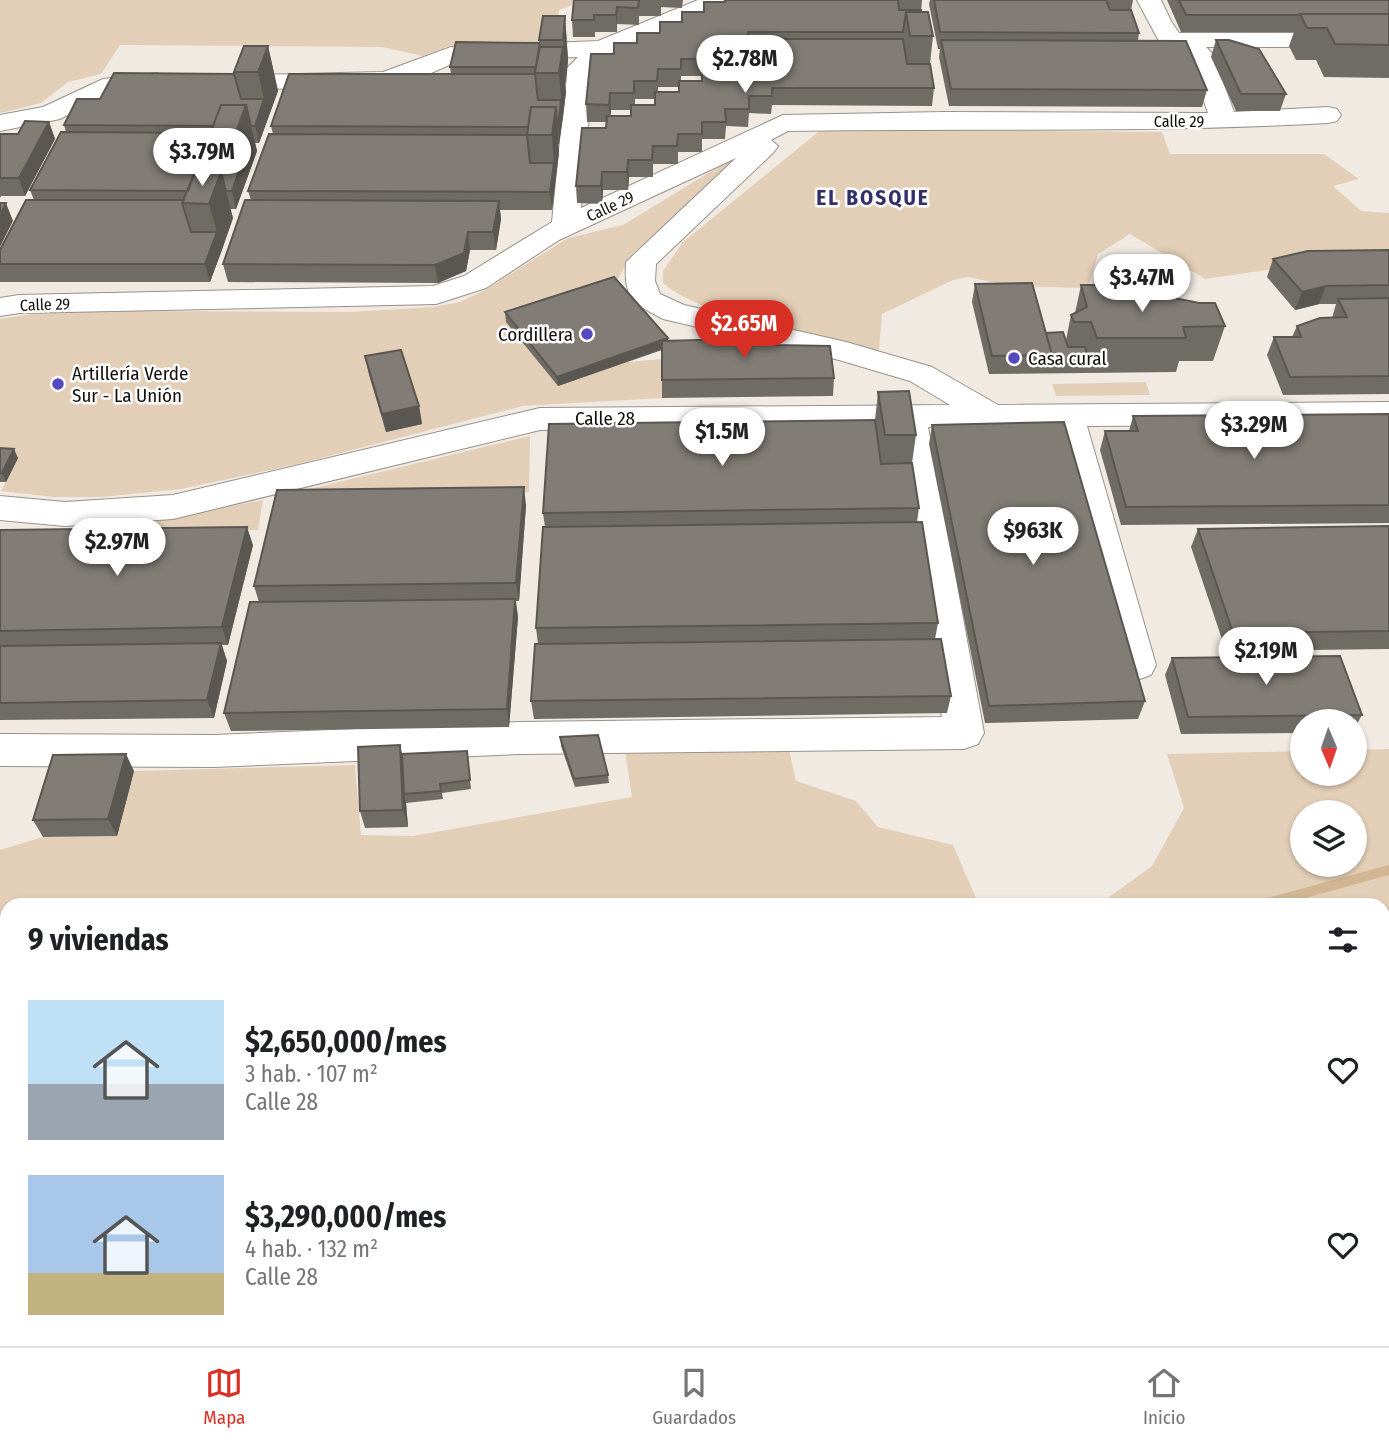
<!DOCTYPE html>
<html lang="es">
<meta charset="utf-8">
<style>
:root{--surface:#fff;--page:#f6f6f6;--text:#202124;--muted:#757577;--line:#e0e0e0;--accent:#d93025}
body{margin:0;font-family:"Fira Sans Condensed",sans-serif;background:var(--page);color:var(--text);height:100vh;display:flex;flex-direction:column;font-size:26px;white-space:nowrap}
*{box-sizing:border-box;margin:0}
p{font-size:23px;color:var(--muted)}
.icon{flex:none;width:38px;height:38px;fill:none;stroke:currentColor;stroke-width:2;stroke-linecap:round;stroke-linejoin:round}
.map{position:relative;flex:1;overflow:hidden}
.panel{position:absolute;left:0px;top:898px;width:1390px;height:450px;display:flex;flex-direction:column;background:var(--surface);border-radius:21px 21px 0 0;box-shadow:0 2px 5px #0004}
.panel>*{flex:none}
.needle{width:46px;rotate:178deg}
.fabs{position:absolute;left:1290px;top:709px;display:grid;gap:14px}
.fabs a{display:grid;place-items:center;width:77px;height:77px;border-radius:50%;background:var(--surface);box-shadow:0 2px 5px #0004;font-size:35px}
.price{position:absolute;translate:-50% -60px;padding:0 16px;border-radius:24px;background:#fff;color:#222;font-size:23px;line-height:46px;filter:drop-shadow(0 2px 4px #0008)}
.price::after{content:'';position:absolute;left:50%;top:42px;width:21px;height:16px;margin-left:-10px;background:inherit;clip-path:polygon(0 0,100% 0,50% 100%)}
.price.active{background:var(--accent);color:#fff}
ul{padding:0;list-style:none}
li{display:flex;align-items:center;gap:21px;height:175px;padding:0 28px}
li span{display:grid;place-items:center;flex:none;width:196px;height:140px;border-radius:0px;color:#555}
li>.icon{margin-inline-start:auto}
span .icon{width:84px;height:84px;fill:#fffc;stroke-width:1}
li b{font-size:30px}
h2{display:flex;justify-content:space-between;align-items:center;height:84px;padding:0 28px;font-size:30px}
.menu{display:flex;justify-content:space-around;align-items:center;height:98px;border-top:2px solid var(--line);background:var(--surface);font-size:19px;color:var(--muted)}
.menu a{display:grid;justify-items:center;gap:4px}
.menu .active{color:var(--accent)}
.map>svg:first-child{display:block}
</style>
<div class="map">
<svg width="1389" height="1346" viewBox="0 0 1389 1346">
<rect width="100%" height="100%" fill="#f1eae3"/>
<path fill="#e3cfb7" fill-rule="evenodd" d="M0,0H585L559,10L557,43L449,46L423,56L382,47L120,45L101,74L68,82L41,103L0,113Z
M822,129L1162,132L1170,154H1324L1359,179L1333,186L1361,211L1389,213V252L1205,279L1130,234L1098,254L1088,288L1010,286L968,277L953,280L882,314L879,351C823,338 704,319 663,283V271L683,242Z
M756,144L632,254L614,286L628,362L662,359V398L523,406L298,464L181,489L102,497H54L1,491L6,482L0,457V319L38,313L124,311L349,312L434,307L460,302L485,290L568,238L623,225Z
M1146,382L1150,395L1056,396L1052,384Z
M530,436L529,492L311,496L310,489Z
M263,500L258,530L130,533L132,525Z
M624,745H788L796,781L856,801L878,827L953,845L979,905H7V1340L992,1341L952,1346H0V850L43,837L116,836L134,771L355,765L361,835L413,836L632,797Z
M1389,749V1314H1383L1382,905H1098L1152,866L1184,808L1167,754L1302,751V774H1354L1355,750ZM1302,812H1354V864H1302Z"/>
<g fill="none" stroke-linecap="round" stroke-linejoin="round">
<path fill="#d2b693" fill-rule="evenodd" d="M1389,865V875L1280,905H1254L1256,901L1260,900Z
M7,936V946L0,947V937Z"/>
<defs>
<path id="minor" d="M698,0H731L727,5L611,53L593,70L581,208L783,115L944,112L1208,113L1189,58L1161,45L1137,0H1161L1171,21L1179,33H1389V47H1206L1213,54L1234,112L1328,107L1337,109L1341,115L1337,121L1328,123C1148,133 968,128 788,131L771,140L778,146L774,152L656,264L655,281L660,294L684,305L846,342L932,367L998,405L1389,402V424L1087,426L1156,665L1151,675L1137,680L1123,675L1118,665L1054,426L928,427L984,733L978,744L964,749L520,754L214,767L0,766V734L214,735L520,722L942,717L894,427L540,430L173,519L65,526L0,520V496L65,502L173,495L540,408L950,405L910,381L839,360L663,319C632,303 624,299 626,262L736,158L559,240L486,288L436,304L19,313L0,316V298L19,295L433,286L464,276L552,222L567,68L578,57L456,62L429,74L385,88L225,89L216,86L212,81L216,76L383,72L451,47L598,41Z
M157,73L166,76L170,81L166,86L117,91L60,119L0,131V115L43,107L103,79Z
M1382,1317H1389V1346H1319L1321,1340H1382Z"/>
</defs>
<use href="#minor" stroke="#97928b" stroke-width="2"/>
<use href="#minor" fill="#fff" fill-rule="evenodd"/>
</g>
<path fill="#6f6b65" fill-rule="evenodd" d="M574,0H683L682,8L661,7V4V16H639V25L617,24V32H595V37H573L572,20Z
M725,0H922L921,12L933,36L930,64L934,88L932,106L772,105L771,114L749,113L748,127L726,126L725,139H702V152H678V164H653V177H629L628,190H603L602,204L577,203L576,186L606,128V122H587L586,104L614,54L725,2ZM726,54H747V58H726ZM704,65H725V70H704ZM681,76H702V81H681ZM658,87H679V92H658ZM635,99H655V105H635ZM611,110H631V116H610Z
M930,0H1133L1131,10L1139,33L1138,40L1207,90L1202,107L949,106L939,57L940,49H938L929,4Z
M1167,0H1389V78L1324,77L1316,60H1296L1289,46L1294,32H1181Z
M565,16L568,60L565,85L566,92L559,144H558L559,152L552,210H500L501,219L496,250H470L466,271L438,283L228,282L223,264L251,200L248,191L273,134L271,126L451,74L450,67L539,43V40Z
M1216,40L1286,94L1280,111H1236L1211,57Z
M268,46L278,91L259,143H255L257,151L236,209H230L233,218L210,282H0V250L34,200L30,190L66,132L64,125L100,99L234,74V72Z
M49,122L55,139L25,196H1L0,198V134H18Z
M1389,250V394L1283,395L1267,355L1274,337H1292L1297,326L1332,318L1336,304H1319L1295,310L1267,277L1273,259Z
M975,284L1046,333L1066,340L1071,315L1075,313L1081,285L1225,326L1213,361H1179L1176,372L989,374L972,302Z
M505,312L668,341L774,345L834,378L833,396L662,398V350L558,386L506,322Z
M365,356L419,406L422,424L386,432L369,375Z
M878,392L916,435L912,463L919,508L917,522L938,623L935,639L951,696L947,713L534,719L531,701L538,644L536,628L545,527L543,513L875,420Z
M1389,414V523L1121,525L1100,450L1105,431H1129L1133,416Z
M932,425L1145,701L1138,719L985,723L929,444Z
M0,448L18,458L6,482H0Z
M526,505L519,601H516L518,617L509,727L231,731L224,713L259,602L254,586Z
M1389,526V649L1226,651L1191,547L1198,529Z
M0,530L253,545L228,645H222L227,661L214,718L0,720Z
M1172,658L1362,715L1354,729V721H1302V733L1181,734L1165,675Z
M560,737L608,775L609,783L575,787L561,746Z
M467,751L471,789L442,793L443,799L406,803L408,827L365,828L360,811L402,754Z
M134,771L117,836L43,837L33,820Z"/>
<path fill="#5a5752" d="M617,7V32L616,15Z
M565,16L568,60L566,85L563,40Z
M268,46L278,91L259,143L255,126L264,99L258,72Z
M563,47L566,92L563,118L559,73Z
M610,93L611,110L610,122L609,105Z
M561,100L563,118L559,144L558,127Z
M246,105L257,151L236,209L232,191L242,162L235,134Z
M556,107L559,152L552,210L550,192L554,163L552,135Z
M49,122L55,139L25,196L19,178Z
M628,160L629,177L628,190L627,172Z
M221,172L233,218L222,250L209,204Z
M602,172L603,190L602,204L601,186Z
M499,201L501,219L496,250L493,232Z
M6,203L13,221L0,247V215Z
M217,232L222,250L210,282L205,264Z
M468,232L470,250L466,271L438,283L435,265Z
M1326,286L1319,304L1295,310L1302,292Z
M668,338V347L558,386L557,377Z
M419,406L422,424L386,432L382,414Z
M14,449L18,458L6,482L2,473Z
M524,487L526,505L519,601L516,583Z
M247,527L253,545L228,645L222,627Z
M515,599L518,617L509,727L507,709Z
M221,643L227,661L214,718L207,700Z
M400,745L404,763V794L406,803L408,827L403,810Z
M126,754L134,771L117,836L108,819Z"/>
<path fill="#817c75" stroke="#5a5752" stroke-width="2" d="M574,0H639L638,8L617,7L616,15H594V20H572Z
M725,0H898L899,10H921V12H906L903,32H748V37H726V48H704L703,59H681V69H658L657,81H634V93H610L609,105L586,104L591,54H614V43H637V33H660V22H682V12H704V2H725Z
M934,0H1106L1110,10H1131L1139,33L940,32Z
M1179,0H1389V14H1300V15H1186Z
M906,12H928L933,36H910Z
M1300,14H1389V45L1335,44L1327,28H1307Z
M543,16H565L563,40H539Z
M769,39H903L907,64H930L934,88H772V96H749V109H725L726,122H702V134H678L677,146H653L652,160H628L627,172H602L601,186H576L582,128H606L607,116H631V105H655V92H679V81H702V70H725V58H748L747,46H770Z
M941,40L1186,41L1207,90L951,89Z
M1216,40H1229L1259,49L1286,94H1241Z
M456,42L539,43L540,47L536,67H450Z
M244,46H268L258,72H234Z
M539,47H563L559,73H535Z
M114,73L234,74L241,99H264L255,126H251L246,105H221L213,126L64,125L77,99H100Z
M289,74H535L538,100H561L558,127H557L556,107H531L528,127L271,126Z
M221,105H246L235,134H210Z
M531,107H556L552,135H527Z
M25,121L49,122L19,178H0V134H18Z
M61,132L210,133L218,162H242L232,191H226L221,172H195L188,191L30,190Z
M269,134L527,135L530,163H554L550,192L248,191Z
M195,172H221L209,204L182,203Z
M26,200H184L182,203L191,232H217L205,264H0V250Z
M245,200L499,201L493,232H468L464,253L435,265L223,264Z
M0,203H6L0,215Z
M1389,250V285L1326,286L1302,292L1273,259L1308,251Z
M614,277L668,338L557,377L505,312Z
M1032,283L1052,355L992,356L975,284Z
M1081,285H1109L1199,303H1215L1225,326L1183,327L1186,338H1097L1091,322H1074L1071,315L1087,307Z
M1389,298V376L1290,377L1274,337H1301L1297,326L1320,318L1347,317L1338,299Z
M1063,332L1068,347H1085L1090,363L1050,364L1052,355L1046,333Z
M773,338L774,345L830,346L834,378L662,380V341Z
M401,350L419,406L382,414L365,356Z
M909,391L916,435H885L878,392Z
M1389,414V505L1126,507L1105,431H1138L1133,416Z
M875,420L881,464L912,463L919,508L543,513L549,424Z
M1064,422L1145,701L989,706L932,425Z
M0,448L14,449L2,473H0Z
M524,487L516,583L254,586L277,490Z
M922,522L938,623L536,628L543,527Z
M1389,526V631L1233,633L1198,529Z
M247,527L222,627L0,631V530Z
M515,599L507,709L224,713L250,602Z
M941,639L951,696L531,701L535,644Z
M221,643L207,700L0,703V646Z
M1340,656L1362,715L1188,717L1172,658Z
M598,735L608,775L574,779L560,737Z
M400,745L403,810L360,811L358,747Z
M467,751L470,780L440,784L441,791L404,794L402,754Z
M126,754L108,819L33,820L53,755Z"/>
<g fill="#5748c0" stroke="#fff" stroke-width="2.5">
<circle cx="587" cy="334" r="7"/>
<circle cx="1014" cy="358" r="7"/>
<circle cx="58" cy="384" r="7"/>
</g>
<g text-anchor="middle" stroke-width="5" stroke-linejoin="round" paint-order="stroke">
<g font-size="16" fill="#12100d" stroke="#fff">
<text x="1179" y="127">Calle 29</text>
<text transform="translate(610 206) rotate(-25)" y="6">Calle 29</text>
<text transform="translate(45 304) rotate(-2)" y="6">Calle 29</text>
</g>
<g font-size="19" fill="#12100d" stroke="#fff" text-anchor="start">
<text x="573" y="341" text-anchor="end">Cordillera</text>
<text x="1028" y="365">Casa cural</text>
<text x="72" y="380">Artillería Verde<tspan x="72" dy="22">Sur - La Unión</tspan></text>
</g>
<g font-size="19" fill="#12100d" stroke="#fff">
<text x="605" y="425">Calle 28</text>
</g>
<g font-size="21" font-weight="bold" letter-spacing="2" fill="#332f6a" stroke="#fff">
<text x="873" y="205">EL BOSQUE</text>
</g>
</g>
</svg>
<div class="fabs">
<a><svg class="needle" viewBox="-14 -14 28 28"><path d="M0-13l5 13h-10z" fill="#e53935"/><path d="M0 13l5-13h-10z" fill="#757577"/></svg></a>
<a><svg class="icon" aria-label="layers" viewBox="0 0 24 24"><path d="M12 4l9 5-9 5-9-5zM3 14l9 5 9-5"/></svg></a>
</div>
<b class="price" style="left:745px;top:95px">$2.78M</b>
<b class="price" style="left:202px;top:188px">$3.79M</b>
<b class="price" style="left:1142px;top:314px">$3.47M</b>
<b class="price active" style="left:744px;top:360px">$2.65M</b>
<b class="price" style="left:1254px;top:461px">$3.29M</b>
<b class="price" style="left:722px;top:468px">$1.5M</b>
<b class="price" style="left:1033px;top:567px">$963K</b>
<b class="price" style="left:117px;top:578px">$2.97M</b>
<b class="price" style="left:1266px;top:687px">$2.19M</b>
<section class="panel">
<h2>9 viviendas<svg class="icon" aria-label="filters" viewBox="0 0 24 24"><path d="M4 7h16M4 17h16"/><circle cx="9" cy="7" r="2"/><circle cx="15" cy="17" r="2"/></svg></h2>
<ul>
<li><span style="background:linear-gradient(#bfe0f5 60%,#9aa5b1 0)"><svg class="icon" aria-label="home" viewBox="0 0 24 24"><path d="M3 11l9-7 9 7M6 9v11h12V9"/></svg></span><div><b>$2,650,000/mes</b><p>3 hab. · 107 m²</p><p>Calle 28</p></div><svg class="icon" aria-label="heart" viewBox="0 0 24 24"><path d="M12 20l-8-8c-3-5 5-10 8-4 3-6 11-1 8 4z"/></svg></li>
<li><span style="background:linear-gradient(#a9c7e8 70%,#c2b280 0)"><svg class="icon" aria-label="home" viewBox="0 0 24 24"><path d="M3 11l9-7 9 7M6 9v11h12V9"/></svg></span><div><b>$3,290,000/mes</b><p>4 hab. · 132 m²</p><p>Calle 28</p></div><svg class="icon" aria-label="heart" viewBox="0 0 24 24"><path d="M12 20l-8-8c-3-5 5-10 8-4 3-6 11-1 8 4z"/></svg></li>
</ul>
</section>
</div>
<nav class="menu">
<a class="active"><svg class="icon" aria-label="map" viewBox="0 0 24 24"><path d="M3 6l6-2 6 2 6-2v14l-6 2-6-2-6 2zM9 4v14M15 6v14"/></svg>Mapa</a>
<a><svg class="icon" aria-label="saved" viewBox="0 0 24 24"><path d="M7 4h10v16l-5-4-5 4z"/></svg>Guardados</a>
<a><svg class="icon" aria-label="home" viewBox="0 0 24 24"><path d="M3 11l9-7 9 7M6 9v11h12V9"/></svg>Inicio</a>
</nav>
